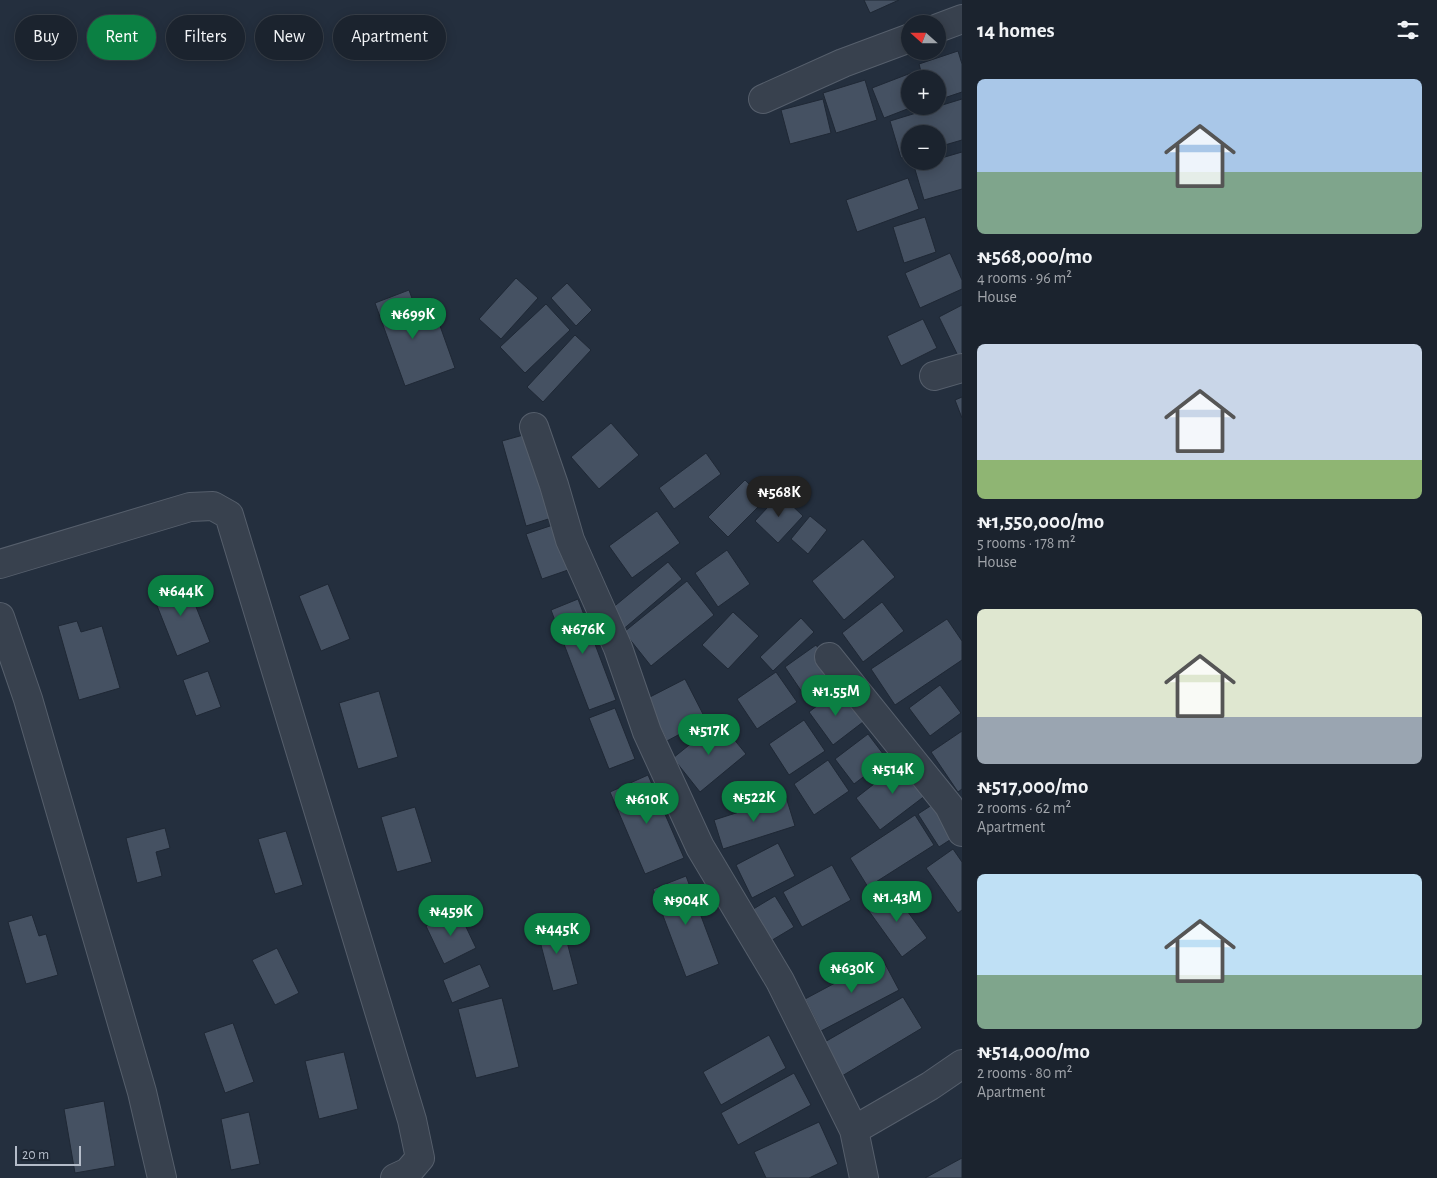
<!DOCTYPE html>
<meta charset="utf-8">
<style>
:root{--surface:#1b232e;--page:#282f3a;--text:#f1f3f6;--muted:#a0a4aa;--line:#39404a;--accent:#0b8043}
body{margin:0;font-family:"Alegreya Sans",sans-serif;background:var(--page);color:var(--text);height:100vh;display:flex;flex-direction:column;font-size:19px;white-space:nowrap}
*{box-sizing:border-box;margin:0}
p{font-size:16px;color:var(--muted)}
.icon{flex:none;width:28px;height:28px;fill:none;stroke:currentColor;stroke-width:2;stroke-linecap:round;stroke-linejoin:round}
.map{position:relative;flex:1;overflow:hidden}
.drawer{display:flex;flex-direction:column;background:var(--surface);width:475px}
.drawer>*{flex:none}
.banner{position:absolute;left:15px;top:15px;width:475px;height:45px;display:flex;gap:10px}
.needle{width:32px;rotate:291deg}
.fabs{position:absolute;left:901px;top:15px;display:grid;gap:10px}
.fabs a{display:grid;place-items:center;width:45px;height:45px;border-radius:50%;background:var(--surface);box-shadow:0 2px 12px #0003,0 0 0 1px var(--line);font-size:25px}
.scale{position:absolute;left:15px;bottom:12px;width:66px;box-sizing:border-box;padding-left:5px;border:2px solid #b4bcc9;border-top:0;font-size:14px;line-height:18px;white-space:nowrap;color:#b4bcc9;-webkit-text-stroke:4px #1d2633;paint-order:stroke}
.price{position:absolute;translate:-50% -42px;padding:0 11px;border-radius:18px;background:var(--accent);color:#fff;font-size:16px;line-height:32px;filter:drop-shadow(0 1px 2px #0008)}
.price::after{content:'';position:absolute;left:50%;top:30px;width:15px;height:11px;margin-left:-8px;background:inherit;clip-path:polygon(0 0,100% 0,50% 100%)}
.price.active{background:#222;color:#fff}
ul{padding:0;list-style:none}
li{display:grid;align-content:center;gap:10px;height:265px;padding:0 15px}
li span{display:grid;place-items:center;height:155px;border-radius:8px;color:#555}
li>.icon{margin-inline-start:auto}
span .icon{width:90px;height:90px;fill:#fffc;stroke-width:1}
li b{font-size:21px}
h2{display:flex;justify-content:space-between;align-items:center;height:60px;padding:0 15px;font-size:21px}
.tag{padding:0 18px;border-radius:22px;background:var(--surface);box-shadow:0 2px 12px #0003,0 0 0 1px var(--line);font-size:18px;line-height:45px}
.tag.active{background:var(--accent);color:#fff}
main{display:flex;flex:1;min-height:0}
.map>svg:first-child{display:block}
</style>
<main>
<div class="map">
<svg width="962" height="1178" viewBox="0 0 962 1178">
<rect width="100%" height="100%" fill="#242f3e"/>
<path fill="#455162" stroke="#1f2835" d="M864,0H899L870,13Z
M958,51L962,64V92L938,100V79H923L919,64Z
M911,73L913,79H910V106H915L884,118L872,88Z
M865,80L877,120L836,133L823,93Z
M823,99L831,133L790,144L781,110Z
M962,99V140L938,147V134H910V155L901,158L890,121Z
M962,152V189L924,200L914,166L931,161H938V159Z
M908,178L919,209L857,232L846,200Z
M925,217L936,252L904,263L893,227Z
M950,253L962,280V289L920,308L905,273Z
M516,278L538,298L501,339L479,319Z
M567,283L592,310L576,326L551,298Z
M409,290L423,329L439,323L455,368L405,386L375,303Z
M546,304L570,330L525,373L500,347Z
M962,305V361L961,362L939,317Z
M923,319L937,348L901,366L887,336Z
M575,335L591,350L543,402L527,387Z
M962,397V418L955,400Z
M611,423L639,455L599,489L571,457Z
M534,432L558,516L526,526L502,441Z
M706,453L721,474L674,509L659,488Z
M745,480L765,500L728,537L708,517Z
M780,494L803,516L778,543L755,521Z
M657,511L680,543L632,578L609,546Z
M810,516L827,530L808,554L791,539Z
M553,525L568,570L542,579L526,534Z
M863,539L895,577L844,620L812,581Z
M727,550L750,584L718,607L695,573Z
M668,562L682,579L620,632L605,614Z
M185,579L210,642L177,656L152,593Z
M687,581L714,615L651,666L624,632Z
M328,584L350,639L321,651L299,596Z
M578,599L616,700L589,710L551,610Z
M882,602L904,631L863,662L842,633Z
M733,612L759,636L728,669L702,645Z
M801,618L814,632L773,671L760,657Z
M947,619L962,641V660L895,705L871,669Z
M77,621L81,632L102,626L120,688L79,700L58,626Z
M816,645L836,673L804,695L785,667Z
M208,671L221,707L196,716L183,680Z
M776,672L797,702L757,729L737,699Z
M685,679L706,720L667,741L646,699Z
M940,685L961,713L930,736L909,708Z
M839,689L863,722L833,745L809,712Z
M379,691L398,757L358,769L339,703Z
M615,708L635,759L609,769L589,718Z
M804,720L825,751L789,775L769,744Z
M719,721L746,754L700,792L673,758Z
M962,731V789L958,792L931,752Z
M868,734L887,759L854,784L835,759Z
M828,760L849,791L814,815L794,784Z
M905,760L930,792L880,830L856,798Z
M648,775L684,858L645,874L610,792Z
M786,797L795,826L723,849L714,820Z
M935,803L956,836L939,847L918,814Z
M415,807L432,862L397,872L381,817Z
M915,815L934,845L868,887L850,858Z
M165,828L170,848L156,852L162,876L137,883L126,838Z
M286,831L303,885L275,894L258,839Z
M778,843L795,876L752,898L736,865Z
M953,849L962,862V910L958,913L926,868Z
M832,865L851,900L802,927L783,892Z
M686,876L719,964L686,977L653,889Z
M891,889L927,938L902,957L866,907Z
M775,896L794,927L769,942L750,911Z
M458,910L476,948L444,964L426,926Z
M32,915L39,936L46,934L58,975L26,984L8,922Z
M561,919L578,984L553,991L536,926Z
M277,948L299,993L275,1005L252,960Z
M882,958L899,990L821,1031L805,999Z
M480,964L490,987L452,1003L443,980Z
M903,997L922,1028L842,1076L823,1043Z
M502,998L519,1067L476,1078L458,1009Z
M233,1023L254,1082L225,1093L204,1033Z
M769,1035L786,1068L721,1105L703,1072Z
M344,1052L358,1109L319,1119L305,1061Z
M794,1073L811,1105L738,1145L721,1113Z
M104,1101L115,1166L75,1173L64,1109Z
M249,1112L260,1164L231,1170L221,1119Z
M819,1122L838,1164L809,1178H766L754,1152Z
M962,1158V1178H925Z"/>
<g fill="none" stroke-linecap="round" stroke-linejoin="round">
<defs>
<path id="minor" d="M938,28L962,19
M763,99L843,63L910,38
M934,376L962,368
M534,427L554,485L570,540L618,648L647,732L700,847L780,981L854,1130
M0,564L190,507L213,506L229,515L412,1120L420,1158L408,1172L395,1178
M0,617L28,699L142,1092L162,1178
M829,657L949,806L962,832
M864,1178L854,1130L930,1086L962,1064"/>
</defs>
<use href="#minor" stroke="#565f6c" stroke-width="30"/>
<use href="#minor" stroke="#38414e" stroke-width="28"/>
</g>
</svg>
<div class="fabs">
<a><svg class="needle" viewBox="-14 -14 28 28"><path d="M0-13l5 13h-10z" fill="#e53935"/><path d="M0 13l5-13h-10z" fill="#a0a4aa"/></svg></a>
<a>+</a>
<a>−</a>
</div>
<div class="scale">20 m</div>
<b class="price" style="left:413px;top:340px">₦699K</b>
<b class="price active" style="left:779px;top:518px">₦568K</b>
<b class="price" style="left:181px;top:617px">₦644K</b>
<b class="price" style="left:583px;top:655px">₦676K</b>
<b class="price" style="left:836px;top:717px">₦1.55M</b>
<b class="price" style="left:709px;top:756px">₦517K</b>
<b class="price" style="left:893px;top:795px">₦514K</b>
<b class="price" style="left:754px;top:823px">₦522K</b>
<b class="price" style="left:647px;top:825px">₦610K</b>
<b class="price" style="left:897px;top:923px">₦1.43M</b>
<b class="price" style="left:686px;top:926px">₦904K</b>
<b class="price" style="left:451px;top:937px">₦459K</b>
<b class="price" style="left:557px;top:955px">₦445K</b>
<b class="price" style="left:852px;top:994px">₦630K</b>
<div class="banner">
<a class="tag">Buy</a>
<a class="tag active">Rent</a>
<a class="tag">Filters</a>
<a class="tag">New</a>
<a class="tag">Apartment</a>
</div>
</div>
<section class="drawer">
<h2>14 homes<svg class="icon" aria-label="filters" viewBox="0 0 24 24"><path d="M4 7h16M4 17h16"/><circle cx="9" cy="7" r="2"/><circle cx="15" cy="17" r="2"/></svg></h2>
<ul>
<li><span style="background:linear-gradient(#a9c7e8 60%,#7fa58c 0)"><svg class="icon" aria-label="home" viewBox="0 0 24 24"><path d="M3 11l9-7 9 7M6 9v11h12V9"/></svg></span><div><b>₦568,000/mo</b><p>4 rooms · 96 m²</p><p>House</p></div></li>
<li><span style="background:linear-gradient(#c9d6e8 75%,#8fb573 0)"><svg class="icon" aria-label="home" viewBox="0 0 24 24"><path d="M3 11l9-7 9 7M6 9v11h12V9"/></svg></span><div><b>₦1,550,000/mo</b><p>5 rooms · 178 m²</p><p>House</p></div></li>
<li><span style="background:linear-gradient(#dfe7d0 70%,#9aa5b1 0)"><svg class="icon" aria-label="home" viewBox="0 0 24 24"><path d="M3 11l9-7 9 7M6 9v11h12V9"/></svg></span><div><b>₦517,000/mo</b><p>2 rooms · 62 m²</p><p>Apartment</p></div></li>
<li><span style="background:linear-gradient(#bfe0f5 65%,#7fa58c 0)"><svg class="icon" aria-label="home" viewBox="0 0 24 24"><path d="M3 11l9-7 9 7M6 9v11h12V9"/></svg></span><div><b>₦514,000/mo</b><p>2 rooms · 80 m²</p><p>Apartment</p></div></li>
</ul>
</section>
</main>
